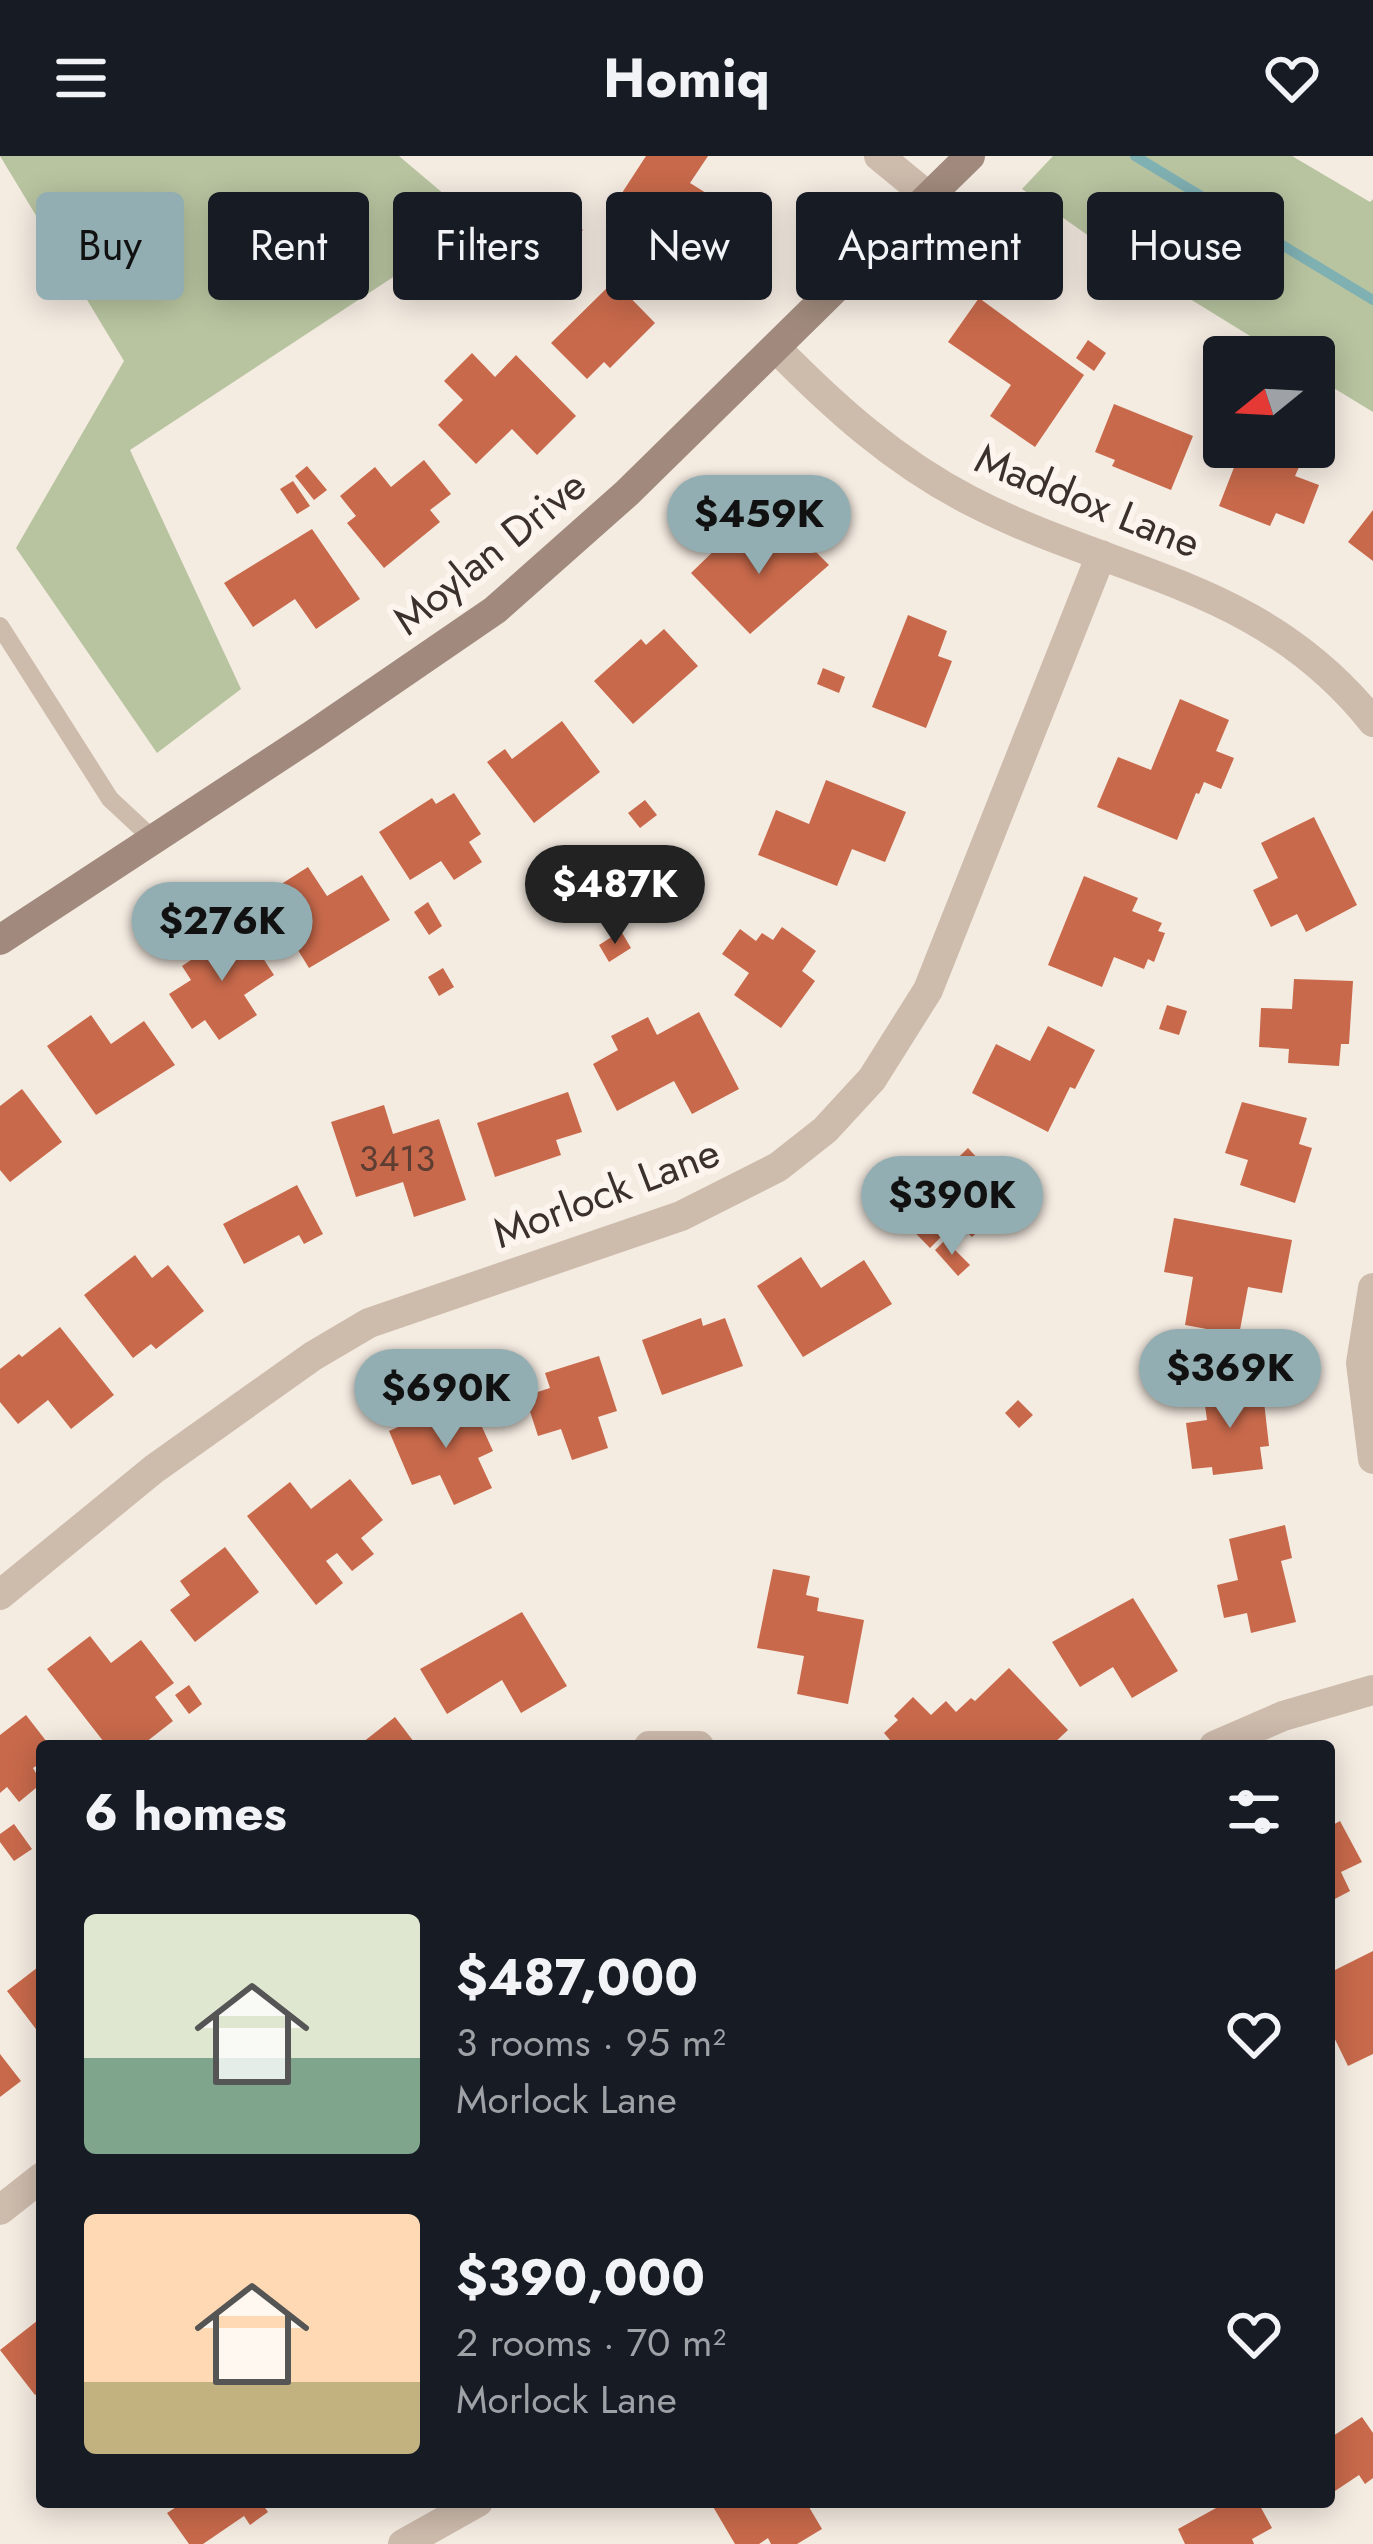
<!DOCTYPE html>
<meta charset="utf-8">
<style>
:root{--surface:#171b24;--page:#20242c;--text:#f1f3f6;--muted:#9ea1a6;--accent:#92aeb2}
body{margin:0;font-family:Jost,sans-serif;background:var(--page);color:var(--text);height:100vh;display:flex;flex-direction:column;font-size:45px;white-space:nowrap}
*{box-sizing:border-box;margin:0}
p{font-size:39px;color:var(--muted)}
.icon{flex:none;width:66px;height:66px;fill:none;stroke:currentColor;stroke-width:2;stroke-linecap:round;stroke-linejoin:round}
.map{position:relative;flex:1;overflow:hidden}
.drawer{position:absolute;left:36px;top:1584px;width:1299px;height:768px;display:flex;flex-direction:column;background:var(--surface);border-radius:12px;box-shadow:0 6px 30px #0003}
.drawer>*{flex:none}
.guide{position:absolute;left:36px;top:36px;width:1302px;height:108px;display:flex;gap:24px}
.needle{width:78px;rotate:252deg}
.fabs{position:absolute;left:1203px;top:180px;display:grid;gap:24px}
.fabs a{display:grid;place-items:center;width:132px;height:132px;border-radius:12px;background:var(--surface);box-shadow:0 6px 30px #0003;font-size:60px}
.price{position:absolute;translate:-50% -102px;padding:0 27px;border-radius:42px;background:var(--accent);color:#111;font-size:39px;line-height:78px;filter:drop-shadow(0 3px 6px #0008)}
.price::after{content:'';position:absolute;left:50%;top:72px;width:36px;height:27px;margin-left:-18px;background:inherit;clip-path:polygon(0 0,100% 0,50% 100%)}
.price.on{background:#222;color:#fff}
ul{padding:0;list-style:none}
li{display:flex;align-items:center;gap:36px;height:300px;padding:0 48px}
li span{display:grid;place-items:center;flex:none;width:336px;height:240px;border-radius:12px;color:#555}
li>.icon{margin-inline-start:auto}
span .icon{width:144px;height:144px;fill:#fffc;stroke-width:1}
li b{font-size:51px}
h2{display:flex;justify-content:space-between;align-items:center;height:144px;padding:0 48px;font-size:51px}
.pill{padding:0 42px;border-radius:12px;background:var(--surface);box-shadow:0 6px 30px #0003;font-size:42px;line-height:108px}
.pill.on{background:var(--accent);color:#111}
header{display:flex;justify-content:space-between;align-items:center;height:156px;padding:0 48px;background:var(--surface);font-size:54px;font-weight:700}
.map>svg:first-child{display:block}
</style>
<header><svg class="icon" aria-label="menu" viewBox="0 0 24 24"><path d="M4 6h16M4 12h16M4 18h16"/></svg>Homiq<svg class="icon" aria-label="heart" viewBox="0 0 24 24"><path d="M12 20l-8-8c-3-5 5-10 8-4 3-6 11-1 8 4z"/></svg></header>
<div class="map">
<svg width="1373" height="2388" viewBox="0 0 1373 2388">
<rect width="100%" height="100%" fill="#f4ebe1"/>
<path fill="#b8c4a0" d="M0,0H399L477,66L130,294L241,533L157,597L16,392L124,205Z
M1053,0H1292L1370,46L1373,43V256L1314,220V201H1284L1096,85L1022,33Z"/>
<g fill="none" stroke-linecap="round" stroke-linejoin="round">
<path stroke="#7fb0b2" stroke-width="10" d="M1135,0L1373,144"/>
</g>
<path fill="#c8694b" d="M646,0H708L690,27L756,68L727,113L695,93L682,113L659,99L672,78L660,70L662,67L620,40Z
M568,59L583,74L568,88L554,72Z
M717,112L732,128L716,143L701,127Z
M614,125L655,167L610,212L604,206L587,223L551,187Z
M979,142L1084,219L1035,291L990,260L1011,229L948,186Z
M1088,184L1106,197L1094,215L1076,202Z
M472,197L495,221L516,199L576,260L537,299L512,273L476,308L438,269L463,244L444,225Z
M1114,248L1193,280L1171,334L1112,310L1115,304L1095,296Z
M1269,291H1288L1305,298L1295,320L1319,329L1304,368L1276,357L1270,370L1219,350L1240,296L1264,305Z
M424,304L451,338L430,354L440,366L384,412L347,367L356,360L340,340L375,311L391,331Z
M307,310L327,334L314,344L295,320Z
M293,325L310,350L297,358L280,333Z
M1373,354V405L1348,386Z
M791,371L829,409L750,478L691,417L729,380L754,406Z
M312,373L360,443L316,473L295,443L253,471L224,427Z
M908,459L947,475L938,500L952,505L926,572L872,551Z
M664,473L698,510L633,568L594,525L641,483L646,489Z
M823,512L845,521L839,537L817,528Z
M1180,543L1229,564L1216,595L1234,602L1221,633L1204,626L1199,638L1196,637L1177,684L1097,651L1118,601L1151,614Z
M562,565L600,616L534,667L487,606L505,593L512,603Z
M826,624L906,656L885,706L852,693L837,730L758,699L776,654L809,668Z
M454,637L481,678L469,686L482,706L454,724L441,705L410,724L379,676L432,642L436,648Z
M645,644L657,659L640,672L628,657Z
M1314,661L1357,749L1306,776L1297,758L1271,771L1253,734L1278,722L1261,687Z
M308,711L327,740L362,719L390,764L309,812L264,739Z
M1084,720L1138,742L1132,755L1162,767L1158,775L1165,777L1154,806L1148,803L1144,813L1114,801L1102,831L1048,809Z
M428,746L442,770L429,779L414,756Z
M242,770L274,819L244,839L257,859L219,884L205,864L192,873L169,838L191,824L182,810Z
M782,771L816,795L802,815L815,825L781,872L734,839L749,817L722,798L740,773L756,785L762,777L773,784Z
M621,775L631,792L609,806L599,789Z
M443,812L454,831L439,840L428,821Z
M1294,823L1353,825L1349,888H1341L1339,910L1288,907L1289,893L1259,891L1261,852L1292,853Z
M1167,849L1187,855L1179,879L1159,873Z
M699,856L739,933L692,958L674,925L617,955L593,908L618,894L611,880L648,861L657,879Z
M91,859L111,888L144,865L175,909L96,959L47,890Z
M1048,870L1095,894L1075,933L1070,931L1048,976L972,937L996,888L1030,905Z
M22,933L62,986L10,1026L0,1014V950Z
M568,936L582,976L556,984L561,999L495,1021L477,967Z
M1242,946L1307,962L1299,988L1312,992L1295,1047L1240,1029L1248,1004L1225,997Z
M384,949L393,978L439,963L466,1044L414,1061L403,1026L356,1041L331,966Z
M968,992L1013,1041L972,1081L956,1066L930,1092L891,1052L915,1028L923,1036Z
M297,1029L323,1078L304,1088L299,1079L244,1108L223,1068Z
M1174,1062L1292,1084L1282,1137L1248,1131L1239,1179L1185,1169L1193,1121L1164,1116Z
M945,1084L970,1109L958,1120L935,1094Z
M135,1099L152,1122L168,1109L204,1155L156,1193L151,1188L133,1202L84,1139Z
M801,1101L821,1132L864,1104L892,1148L803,1201L757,1130Z
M701,1162L703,1170L725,1162L743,1210L662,1239L642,1184Z
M60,1171L114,1239L71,1273L48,1244L18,1268L0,1246V1213L19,1198L22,1201Z
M599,1200L617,1255L598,1261L608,1292L572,1304L561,1273L538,1280L525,1240L550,1232L545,1217Z
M1262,1228L1269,1290L1260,1291L1263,1313L1213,1319L1212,1311L1192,1313L1186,1267L1207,1264L1203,1235Z
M1018,1244L1033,1259L1019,1272L1005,1257Z
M472,1249L493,1295L478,1302L492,1332L454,1349L440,1319L412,1329L389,1275L446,1250L450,1260Z
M350,1323L383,1364L361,1382L374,1398L352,1415L337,1397L326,1405L343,1427L316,1449L247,1360L290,1326L311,1353Z
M1285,1369L1292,1402L1281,1405L1296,1466L1251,1477L1247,1457L1224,1462L1217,1429L1238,1424L1229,1383Z
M225,1391L259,1436L195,1486L170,1454L190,1439L180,1425Z
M773,1413L810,1420L806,1439L819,1442L817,1455L864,1464L848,1548L797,1538L804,1500L757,1492Z
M1133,1442L1178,1515L1132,1542L1113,1511L1080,1531L1052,1486Z
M522,1456L567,1530L521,1557L502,1524L447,1558L420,1513Z
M90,1480L111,1507L141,1484L174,1527L155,1541L173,1565L141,1590H107L47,1513Z
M1009,1512L1068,1574L1051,1590H1010L1004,1584L998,1590H895L884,1577L898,1564L894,1560L913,1541L931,1559L946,1545L956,1556L971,1542L975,1545Z
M189,1529L202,1548L189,1558L175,1539Z
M26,1559L50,1590H42V1606L33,1612L42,1627L19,1646L7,1631L0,1637V1579Z
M395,1561L417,1590H358Z
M1340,1665L1362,1706L1341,1716L1350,1735L1329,1746V1671Z
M14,1668L32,1693L14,1705L0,1686V1678Z
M1373,1795V1898L1348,1910L1329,1871V1817Z
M42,1808V1881L7,1835Z
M0,1898L21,1925L0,1941Z
M42,2161V2234L35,2239L0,2194Z
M1362,2261L1373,2277V2322L1365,2328L1359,2319L1329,2339V2275L1333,2280Z
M184,2346H261L268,2356L250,2369L244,2360L203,2388H189L167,2357Z
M718,2346L736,2349L742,2346H806L822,2373L797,2388H771L768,2382L759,2388H735L712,2349Z
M1227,2346H1258L1272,2372L1252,2383L1254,2388H1185L1178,2373Z"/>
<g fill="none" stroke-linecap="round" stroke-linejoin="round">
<path stroke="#cdbbac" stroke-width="18" d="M0,470L110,643L153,683"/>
<path stroke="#cdbbac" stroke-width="30" d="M879,0L929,41
M776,192C835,252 894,305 969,344C1115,420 1261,425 1373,566
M1373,1132L1361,1207L1373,1303
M0,1439L154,1313L313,1200L369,1167L681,1060L778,1011L825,974L872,923L928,834L1101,399
M649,1590H699
M1214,1590L1283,1560L1373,1534
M0,2054L42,2021
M403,2388L478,2346"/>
<path stroke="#a18a7d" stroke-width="30" d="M0,784L314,578L495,454L627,337L970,0"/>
</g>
<g text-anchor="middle" stroke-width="12" stroke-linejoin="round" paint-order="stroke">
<g font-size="36" fill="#5e3e33">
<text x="397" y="1015">3413</text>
</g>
<g font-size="42" fill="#3b302b" stroke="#fbf5ee">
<text transform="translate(1088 344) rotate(22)" y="15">Maddox Lane</text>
<text transform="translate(489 396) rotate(-39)" y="15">Moylan Drive</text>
<text transform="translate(606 1036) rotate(-21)" y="15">Morlock Lane</text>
</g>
</g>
</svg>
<div class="fabs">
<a><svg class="needle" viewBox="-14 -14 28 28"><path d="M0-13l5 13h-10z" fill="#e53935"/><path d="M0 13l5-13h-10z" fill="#9ea1a6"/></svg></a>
</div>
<b class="price" style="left:759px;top:421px">$459K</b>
<b class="price on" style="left:615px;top:791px">$487K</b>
<b class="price" style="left:222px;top:828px">$276K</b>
<b class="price" style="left:952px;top:1102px">$390K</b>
<b class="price" style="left:1230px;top:1275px">$369K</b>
<b class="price" style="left:446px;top:1295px">$690K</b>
<div class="guide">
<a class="pill on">Buy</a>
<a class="pill">Rent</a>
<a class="pill">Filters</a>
<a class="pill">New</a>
<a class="pill">Apartment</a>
<a class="pill">House</a>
</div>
<section class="drawer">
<h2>6 homes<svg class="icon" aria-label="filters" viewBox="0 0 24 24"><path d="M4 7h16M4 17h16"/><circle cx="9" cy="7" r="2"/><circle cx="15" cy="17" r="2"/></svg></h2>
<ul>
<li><span style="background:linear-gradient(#dfe7d0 60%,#7fa58c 0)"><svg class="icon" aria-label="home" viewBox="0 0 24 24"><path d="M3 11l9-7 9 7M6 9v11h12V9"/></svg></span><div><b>$487,000</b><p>3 rooms · 95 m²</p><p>Morlock Lane</p></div><svg class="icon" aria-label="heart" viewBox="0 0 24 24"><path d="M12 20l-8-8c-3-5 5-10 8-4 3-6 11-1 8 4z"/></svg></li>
<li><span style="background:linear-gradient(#ffd9b3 70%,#c2b280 0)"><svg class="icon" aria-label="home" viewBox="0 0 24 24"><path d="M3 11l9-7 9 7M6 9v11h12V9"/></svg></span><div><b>$390,000</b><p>2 rooms · 70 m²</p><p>Morlock Lane</p></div><svg class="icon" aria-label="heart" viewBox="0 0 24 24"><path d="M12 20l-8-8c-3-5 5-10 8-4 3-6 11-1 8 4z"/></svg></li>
</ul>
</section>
</div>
